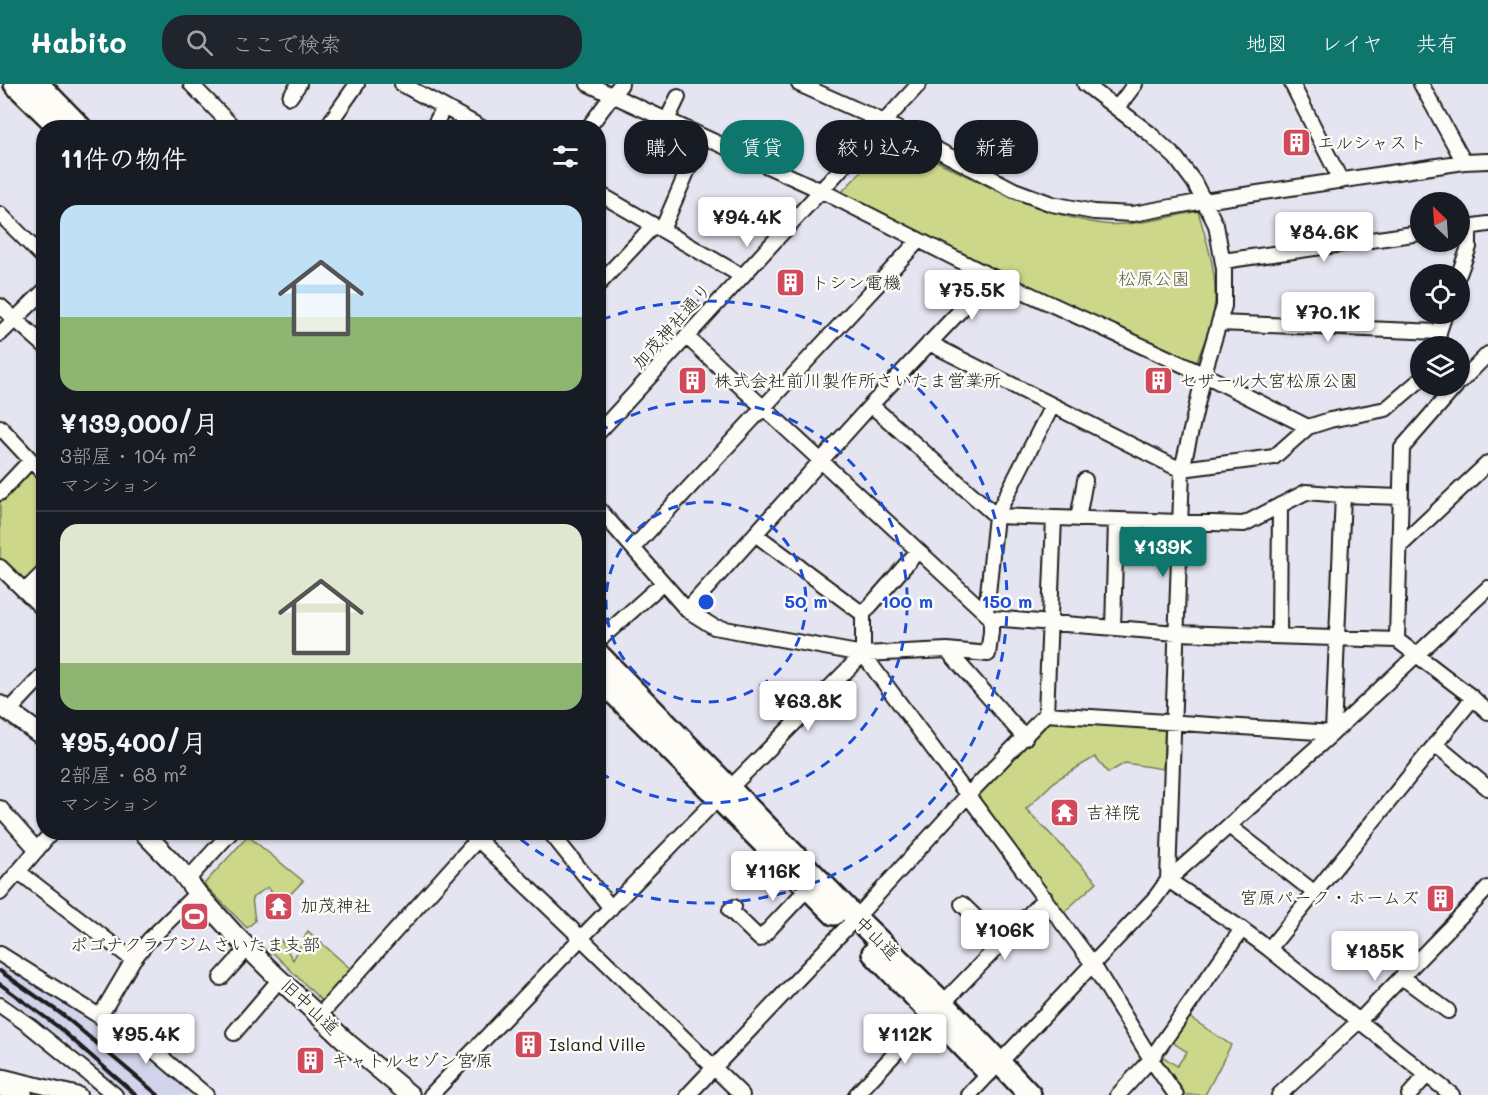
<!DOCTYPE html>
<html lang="ja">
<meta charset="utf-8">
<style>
:root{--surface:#171b24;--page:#20242c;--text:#f1f3f6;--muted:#9ea1a6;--line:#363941;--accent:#0f766e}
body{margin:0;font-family:Mali,"Klee One",sans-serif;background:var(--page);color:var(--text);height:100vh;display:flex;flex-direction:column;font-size:22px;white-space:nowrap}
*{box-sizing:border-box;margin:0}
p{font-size:20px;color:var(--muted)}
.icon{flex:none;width:33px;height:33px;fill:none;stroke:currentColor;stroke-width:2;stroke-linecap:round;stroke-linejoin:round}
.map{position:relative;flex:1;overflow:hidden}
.sheet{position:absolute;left:36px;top:36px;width:570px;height:720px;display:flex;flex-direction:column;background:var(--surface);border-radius:24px;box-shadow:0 2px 4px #0004}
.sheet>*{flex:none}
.hud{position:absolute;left:624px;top:36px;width:570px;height:54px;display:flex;gap:12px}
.needle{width:39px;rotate:335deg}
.buttons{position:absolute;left:1410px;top:108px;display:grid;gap:12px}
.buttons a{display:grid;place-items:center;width:60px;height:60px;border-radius:50%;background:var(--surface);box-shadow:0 2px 4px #0004;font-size:30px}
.price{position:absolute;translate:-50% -51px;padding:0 14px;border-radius:6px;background:#fff;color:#222;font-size:20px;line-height:39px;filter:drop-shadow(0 2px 3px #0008)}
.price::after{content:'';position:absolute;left:50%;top:36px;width:18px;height:14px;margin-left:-9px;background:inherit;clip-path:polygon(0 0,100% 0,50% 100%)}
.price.on{background:var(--accent);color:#fff}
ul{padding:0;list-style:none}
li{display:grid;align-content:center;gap:12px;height:318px;padding:0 24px}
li+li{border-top:2px solid var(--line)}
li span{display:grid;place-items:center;height:186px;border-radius:18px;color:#555}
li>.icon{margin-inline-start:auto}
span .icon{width:108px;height:108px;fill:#fffc;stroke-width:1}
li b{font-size:26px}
h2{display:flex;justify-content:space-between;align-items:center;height:72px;padding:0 24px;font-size:26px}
.pill{padding:0 21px;border-radius:24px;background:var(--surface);box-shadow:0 2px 4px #0004;font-size:21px;line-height:54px}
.pill.on{background:var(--accent);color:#fff}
header{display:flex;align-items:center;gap:36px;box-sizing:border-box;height:84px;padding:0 30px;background:var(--accent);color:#fff}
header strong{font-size:28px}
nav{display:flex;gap:33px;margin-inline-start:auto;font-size:21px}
.search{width:420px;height:54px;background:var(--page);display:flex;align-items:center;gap:15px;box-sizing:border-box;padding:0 21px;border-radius:24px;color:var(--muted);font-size:22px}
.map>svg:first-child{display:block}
</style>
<header>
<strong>Habito</strong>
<div class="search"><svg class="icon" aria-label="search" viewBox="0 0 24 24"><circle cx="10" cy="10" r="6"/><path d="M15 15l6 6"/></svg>ここで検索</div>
<nav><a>地図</a><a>レイヤ</a><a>共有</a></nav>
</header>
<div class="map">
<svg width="1488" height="1011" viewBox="0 0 1488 1011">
<rect width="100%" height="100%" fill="#e4e5f0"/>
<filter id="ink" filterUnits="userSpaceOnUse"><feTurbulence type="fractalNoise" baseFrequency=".0167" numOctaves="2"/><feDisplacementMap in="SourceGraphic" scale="12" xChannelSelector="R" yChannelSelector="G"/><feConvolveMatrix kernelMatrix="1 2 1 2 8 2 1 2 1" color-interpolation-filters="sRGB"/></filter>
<g filter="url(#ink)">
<path fill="#d2d4eb" d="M0,877L83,930L140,969H143L198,1011H126L64,956L0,908Z"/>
<path fill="#ccd78a" stroke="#747a53" stroke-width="1.5" d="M892,55C955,85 1034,131 1103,140C1130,143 1171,133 1198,127C1207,158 1219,193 1214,226C1211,244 1202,263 1196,280L839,111Z
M29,387L35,388L43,398V482L29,497L22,496L0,474V417Z
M1047,636L1165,641L1163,685L1125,679L1108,689L1095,673L1056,696L1026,725L1097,798L1062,830L979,715L980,709Z
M248,752L303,797L280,821L268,803L252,814L255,837L247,844L204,800Z
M308,847L353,887L324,919L268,864L281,856L293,876Z
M1189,933L1231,961L1205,1011H1183L1162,979V972L1177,982L1187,968L1172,958Z"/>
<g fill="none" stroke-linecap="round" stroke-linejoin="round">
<defs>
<path id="minor" d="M191,0L234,44
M402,0L482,44
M588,0L822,107L992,193L1205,291L1308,343
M799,0L884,38L1014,106L1052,120L1094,128L1133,130L1204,117L1464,78L1488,77
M1292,0L1341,97
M1421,0L1464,78
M290,13L299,0
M1117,24L1135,0
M667,36L678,13
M326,44L357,0
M433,44L444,23
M588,44L621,0
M969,83L1002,48
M598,109L742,192
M0,130L44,174
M1460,144L1488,140
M662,146L702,53
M1223,177L1420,149
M1459,190L1469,163V143
M598,201L654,141
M0,222L44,261
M1219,239L1439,248
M0,250L44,207
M687,253L991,534L1177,549L1397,556L1473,614L1488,628
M929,259L1173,382L1182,385L1274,373L1308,343L1330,336L1386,325L1420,296
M1438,262L1439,248L1445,230
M1460,298L1488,270
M871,321L996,432L1244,440L1306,408L1343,411
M0,343L44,390
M598,349L919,0
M0,409L31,376
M598,424L687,526L714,543L863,570L947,566L1025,654
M1078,435L1085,396
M755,450L863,530
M1400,462L1488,379
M633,464L919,156
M918,467L863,530V570L1092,879L1151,975L1176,1011
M0,483L44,526
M25,507L44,488
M687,526L871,321L992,193
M986,529L996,432L1052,322
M1113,544L1116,437
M1279,552L1280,421
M1397,556L1402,364L1456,302
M598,557L663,499
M947,566L988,570L991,548V534
M9,627L44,590
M1046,630L1333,649L1343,411L1401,413
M1435,660L1488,704
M730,704L863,570
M0,724L37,766
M1229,742L1315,809
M470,748L581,854L742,1011
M550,748L611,824
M19,788L133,876
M188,795L231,748
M0,809L52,748
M962,820L1002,859
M734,823L730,826L760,855L807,805
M856,834L968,711L1046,630L1054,434
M1269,865L1473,614
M0,870L152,965L206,1011
M1402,893L1448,927
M221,894L248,864
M943,919L1045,814
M0,921L30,942L115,1011
M100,932L133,876L149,856L197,809
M319,932L477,756
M234,949L280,895
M0,992L79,1011
M0,1005L25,1011
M431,1011L581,854L719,713
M688,1011L847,843
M856,1011L932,930
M969,1011L1155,814L1168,796L1182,385L1206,282L1224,222V185L1216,141L1194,98L1176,74L1149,49L1085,0
M1118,1011L1151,975L1242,845
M1279,1011L1358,938L1488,804
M1409,1011L1426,992
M1452,1011L1269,865L1242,845L1168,796L1333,649L1488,504"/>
<path id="major" d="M0,621L44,653
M143,748L179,785L197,809L235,851L273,889L350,961L410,1011"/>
<path id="highway" d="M15,0L60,44
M38,0L81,44
M598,570L856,834L943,919L1030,1011
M598,593L834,830
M873,869L987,987"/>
</defs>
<use href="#minor" stroke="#1c1c1c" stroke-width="18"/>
<use href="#major" stroke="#1c1c1c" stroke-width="22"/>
<use href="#highway" stroke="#1c1c1c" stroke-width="26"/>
<use href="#minor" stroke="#fdfcf7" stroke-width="14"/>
<use href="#major" stroke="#fdfcf7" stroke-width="18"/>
<use href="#highway" stroke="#fdfcf7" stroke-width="21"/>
<path stroke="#1c1c1c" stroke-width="4" d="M0,887L63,931L158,1011
M0,900L57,942L136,1011"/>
</g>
</g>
<g fill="none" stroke="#1d4ed8" stroke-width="3" stroke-dasharray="10 8">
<circle cx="706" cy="518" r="100"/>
<path d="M599 348A201 201 0 1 1 599 688"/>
<path d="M601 236A301 301 0 1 1 513 749"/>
</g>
<defs>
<symbol id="building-square" viewBox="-11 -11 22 22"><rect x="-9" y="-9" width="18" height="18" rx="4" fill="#d1495b" stroke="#fdfcf7"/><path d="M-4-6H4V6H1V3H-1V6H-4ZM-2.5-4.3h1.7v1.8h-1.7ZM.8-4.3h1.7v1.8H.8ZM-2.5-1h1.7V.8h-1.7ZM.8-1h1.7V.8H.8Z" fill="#fff"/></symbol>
<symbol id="temple-square" viewBox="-11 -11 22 22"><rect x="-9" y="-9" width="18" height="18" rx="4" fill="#d1495b" stroke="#fdfcf7"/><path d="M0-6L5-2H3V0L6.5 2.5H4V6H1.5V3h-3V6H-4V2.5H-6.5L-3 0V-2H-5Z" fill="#fff"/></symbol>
<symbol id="stadium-square" viewBox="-11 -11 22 22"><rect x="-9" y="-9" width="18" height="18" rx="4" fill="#d1495b" stroke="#fdfcf7"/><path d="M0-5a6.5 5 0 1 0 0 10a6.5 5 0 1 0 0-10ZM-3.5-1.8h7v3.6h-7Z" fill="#fff"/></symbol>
</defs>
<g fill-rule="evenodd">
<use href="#building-square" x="1280" y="42" width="33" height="33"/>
<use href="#building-square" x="774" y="182" width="33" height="33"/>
<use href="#building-square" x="676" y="280" width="33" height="33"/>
<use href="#building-square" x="1142" y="280" width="33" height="33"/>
<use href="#temple-square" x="1048" y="712" width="33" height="33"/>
<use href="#building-square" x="1424" y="798" width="33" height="33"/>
<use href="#temple-square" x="262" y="806" width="33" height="33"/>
<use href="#stadium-square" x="178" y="816" width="33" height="33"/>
<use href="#building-square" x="512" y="944" width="33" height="33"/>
<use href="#building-square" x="294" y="960" width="33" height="33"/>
</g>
<g text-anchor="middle" stroke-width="5" stroke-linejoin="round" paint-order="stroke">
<g font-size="18" fill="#1c1c1c" stroke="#fdfcf7" text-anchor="start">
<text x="1317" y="65">エルシャスト</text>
<text x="811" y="205">トシン電機</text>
<text x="714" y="303">株式会社前川製作所さいたま営業所</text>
<text x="1179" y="303">セザール大宮松原公園</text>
<text x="1086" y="735">吉祥院</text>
<text x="1419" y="820" text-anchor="end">宮原パーク・ホームズ</text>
<text x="300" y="828">加茂神社</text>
<text x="195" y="867" text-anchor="middle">ポゴナクラブジムさいたま支部</text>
<text x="549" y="967">Island Ville</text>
<text x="331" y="983">キャトルセゾン宮原</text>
</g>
<g font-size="18" fill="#5a5d42" stroke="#fdfcf7">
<text x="1154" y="201">松原公園</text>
</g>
<g font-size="18" fill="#1c1c1c" stroke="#fdfcf7">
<text transform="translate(672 242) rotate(-48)" y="6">加茂神社通り</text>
<text transform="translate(877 854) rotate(45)" y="6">中山道</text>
<text transform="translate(310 923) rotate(43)" y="6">旧中山道</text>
</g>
</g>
<circle cx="706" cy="518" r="9" fill="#1d4ed8" stroke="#fdfcf7" stroke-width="3"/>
<g font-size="18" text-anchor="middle" font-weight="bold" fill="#1d4ed8" stroke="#fdfcf7" stroke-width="5" stroke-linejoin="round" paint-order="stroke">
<text x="806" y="524">50 m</text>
<text x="907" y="524">100 m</text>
<text x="1007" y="524">150 m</text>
</g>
</svg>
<div class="buttons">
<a><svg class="needle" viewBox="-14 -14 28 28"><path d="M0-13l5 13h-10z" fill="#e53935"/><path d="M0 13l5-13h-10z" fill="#9ea1a6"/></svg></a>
<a><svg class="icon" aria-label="locate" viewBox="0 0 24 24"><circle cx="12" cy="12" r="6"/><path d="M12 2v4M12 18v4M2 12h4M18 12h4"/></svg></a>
<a><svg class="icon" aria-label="layers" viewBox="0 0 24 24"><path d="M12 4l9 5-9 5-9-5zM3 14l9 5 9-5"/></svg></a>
</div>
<b class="price" style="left:747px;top:164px">¥94.4K</b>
<b class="price" style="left:1324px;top:179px">¥84.6K</b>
<b class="price" style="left:972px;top:237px">¥75.5K</b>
<b class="price" style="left:1328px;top:259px">¥70.1K</b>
<b class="price on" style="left:1163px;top:494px">¥139K</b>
<b class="price" style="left:808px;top:648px">¥63.8K</b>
<b class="price" style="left:773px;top:818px">¥116K</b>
<b class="price" style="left:1005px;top:877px">¥106K</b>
<b class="price" style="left:1375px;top:898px">¥185K</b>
<b class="price" style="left:146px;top:981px">¥95.4K</b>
<b class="price" style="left:905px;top:981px">¥112K</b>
<div class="hud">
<a class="pill">購入</a>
<a class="pill on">賃貸</a>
<a class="pill">絞り込み</a>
<a class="pill">新着</a>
</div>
<section class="sheet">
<h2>11件の物件<svg class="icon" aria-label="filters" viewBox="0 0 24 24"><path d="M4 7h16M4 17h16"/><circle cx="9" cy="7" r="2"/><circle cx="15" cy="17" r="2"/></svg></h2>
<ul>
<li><span style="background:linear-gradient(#bfe0f5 60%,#8fb573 0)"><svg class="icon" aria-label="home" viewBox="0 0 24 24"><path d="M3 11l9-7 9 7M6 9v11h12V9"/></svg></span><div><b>¥139,000/月</b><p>3部屋 · 104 m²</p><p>マンション</p></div></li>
<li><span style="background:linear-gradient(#dfe7d0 75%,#8fb573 0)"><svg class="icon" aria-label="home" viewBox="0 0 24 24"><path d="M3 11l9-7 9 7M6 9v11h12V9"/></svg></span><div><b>¥95,400/月</b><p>2部屋 · 68 m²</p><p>マンション</p></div></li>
</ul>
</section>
</div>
